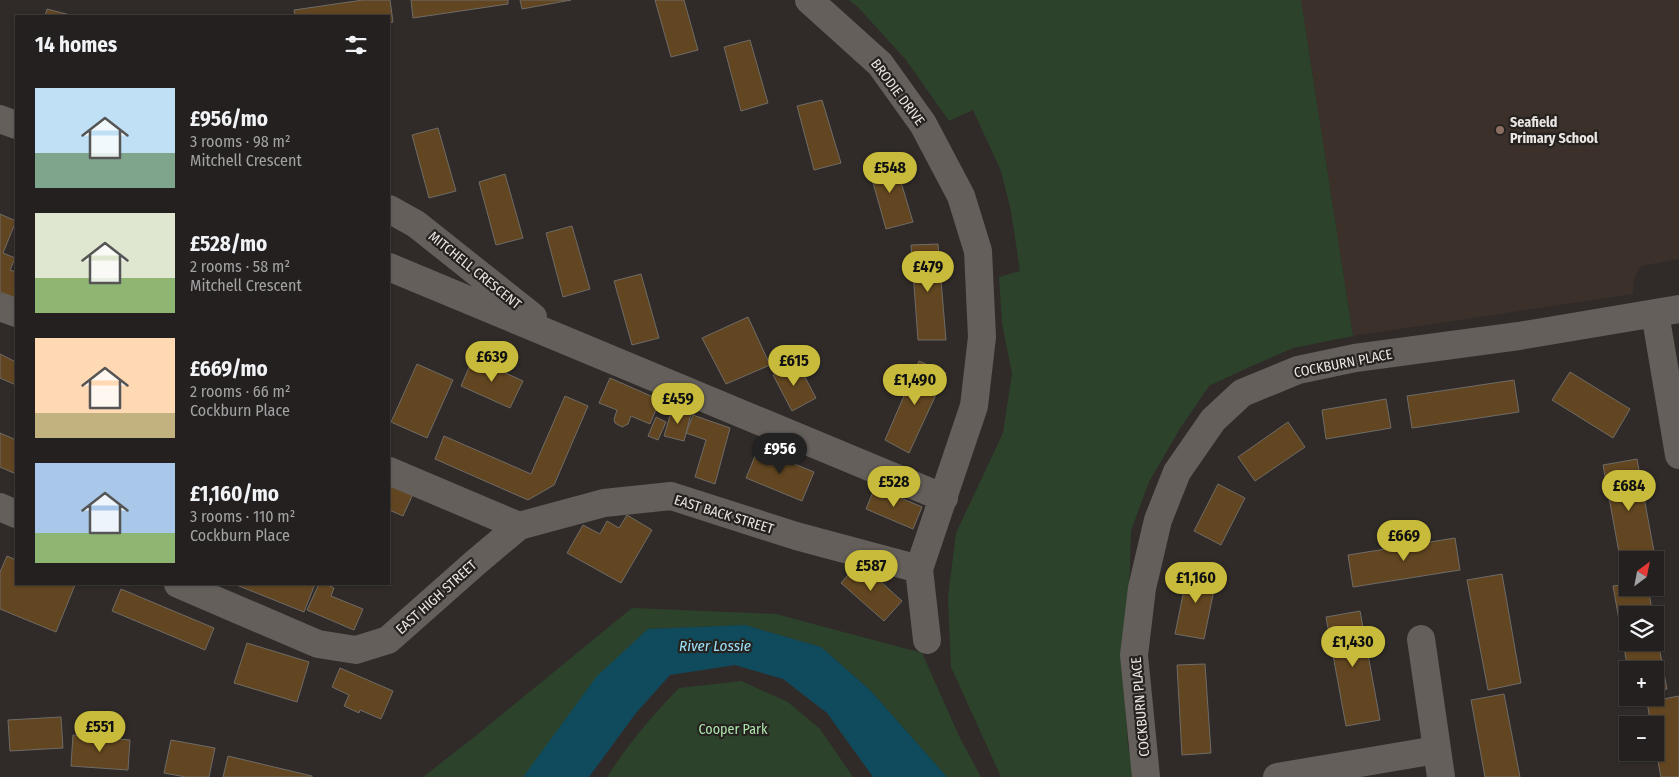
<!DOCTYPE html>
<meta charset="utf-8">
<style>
:root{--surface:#24201f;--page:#302d2c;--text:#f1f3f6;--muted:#a3a3a4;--line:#413e3d;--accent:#c8bb3b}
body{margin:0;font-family:"Fira Sans Condensed",sans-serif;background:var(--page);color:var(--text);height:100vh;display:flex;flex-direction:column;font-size:19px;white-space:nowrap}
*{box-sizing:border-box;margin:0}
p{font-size:16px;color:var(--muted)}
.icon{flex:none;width:28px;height:28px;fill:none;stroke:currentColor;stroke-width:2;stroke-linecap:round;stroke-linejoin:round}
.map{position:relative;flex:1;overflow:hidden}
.panel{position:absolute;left:15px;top:15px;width:375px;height:570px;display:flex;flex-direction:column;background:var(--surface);border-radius:0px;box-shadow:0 1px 4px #0004,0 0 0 1px var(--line)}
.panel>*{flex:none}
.needle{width:32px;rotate:32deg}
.fabs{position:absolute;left:1619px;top:551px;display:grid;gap:10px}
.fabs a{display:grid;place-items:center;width:45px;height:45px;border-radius:0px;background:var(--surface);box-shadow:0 1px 4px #0004,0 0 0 1px var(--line);font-size:25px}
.price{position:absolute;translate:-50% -42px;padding:0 11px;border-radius:18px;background:var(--accent);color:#111;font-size:16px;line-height:32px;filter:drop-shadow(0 1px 2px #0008)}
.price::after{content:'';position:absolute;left:50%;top:30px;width:15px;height:11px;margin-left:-8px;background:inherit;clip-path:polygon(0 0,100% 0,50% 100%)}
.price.current{background:#222;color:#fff}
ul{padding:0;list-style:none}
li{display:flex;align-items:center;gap:15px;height:125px;padding:0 20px}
li span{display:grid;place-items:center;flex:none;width:140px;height:100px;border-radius:0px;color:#555}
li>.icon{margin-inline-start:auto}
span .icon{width:60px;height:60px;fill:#fffc;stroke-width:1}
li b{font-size:21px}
h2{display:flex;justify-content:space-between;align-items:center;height:60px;padding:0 20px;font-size:21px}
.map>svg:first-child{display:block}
</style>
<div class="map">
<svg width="1679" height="777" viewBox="0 0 1679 777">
<rect width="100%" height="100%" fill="#302b29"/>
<path fill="#3b302a" d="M1301,0H1679V259L1641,266L1634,278L1633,294L1353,336Z"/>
<path fill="#2c422b" d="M849,0H1301L1353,336L1293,348L1247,368L1209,386L1179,430L1149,482L1131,531L1129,594L1123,671L1128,746L1134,777H1001L951,667L948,597L956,533L1003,433L1012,374L1002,323L999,277L1020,271L1011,211L1001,171L973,110L949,121L906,60L858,7Z
M632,608L776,614L922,653L960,738L981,777H947L870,690L821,647L745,625L648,629L548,745L523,777H423L478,734Z
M741,681L788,702L820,729L853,777H607C628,744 652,716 679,688Z"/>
<path fill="#0f4b5c" d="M745,625L821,647L870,690L947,777H873L827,713L783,679L735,665L670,675L636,713L589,777H523L597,676L648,629Z"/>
<path fill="#624621" stroke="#6f6b66" d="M363,0H390L393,22L389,23V16H295L294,10Z
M411,0H508V4L413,18Z
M520,0H571L522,9Z
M655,0H684L698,50L671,57Z
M47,9L74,16H45Z
M750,40L768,103L741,111L724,47Z
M822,100L841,163L814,170L797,106Z
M438,128L456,191L429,198L412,135Z
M894,159L913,222L886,229L868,165Z
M505,174L523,238L496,245L479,182Z
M0,214L16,221L3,253L15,258L10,270L16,272V298L0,292Z
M572,226L590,289L563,297L546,233Z
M938,244L946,340H918L911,245Z
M641,274L659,338L632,345L614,281Z
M748,317L770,365L726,384L702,338Z
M0,354L16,362V385L0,378Z
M473,358L523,381L510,408L461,386Z
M919,361L946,373L909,453L885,440Z
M797,362L816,398L792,411L773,375Z
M417,364L453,380L427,438L391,422Z
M1570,372L1630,409L1613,438L1552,400Z
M610,378L660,400L650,424L631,416L628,424L622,427L615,423L614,419L617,410L599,403Z
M1514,380L1519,412L1412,428L1407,396Z
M565,396L588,406L554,485L528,500L435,459L444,436L531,474Z
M1386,399L1391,428L1326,439L1322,410Z
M672,409L691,414L684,441L664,436Z
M693,415L730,428L715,484L695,477L706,440L686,433Z
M656,417L666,422L658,440L648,436Z
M1288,422L1305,447L1255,481L1238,457Z
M0,433L16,440V474L0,467Z
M758,449L814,472L802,501L746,478Z
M1637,459L1657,568H1655V560H1628V573L1623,574L1603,465Z
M389,484L413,494L403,516L389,510Z
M1218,484L1245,498L1221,545L1194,531Z
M875,487L922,507L913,529L866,509Z
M627,515L652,530L621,583L567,553L583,525L600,534L607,521L619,528Z
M1455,538L1460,570L1353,587L1348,555Z
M7,556L16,560V584H72L75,585L56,632L0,609V572Z
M859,562L902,601L884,621L841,583Z
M1188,570L1217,575L1204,639L1175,634Z
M1502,574L1521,683L1488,690L1467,580Z
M234,584H315L304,612Z
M319,584H325L334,588L331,596L363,609L354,630L307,610Z
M1628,584V588H1648L1653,615H1628V642H1655V626L1667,689L1655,691V670H1628L1613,586Z
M121,589L214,628L205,650L112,611Z
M1360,611L1380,720L1346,726L1326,617Z
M247,643L309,662L297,702L234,683Z
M1205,664L1211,753L1182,755L1177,665Z
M340,668L393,691L381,719L360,710L359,713L344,706L349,695L332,687Z
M1504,694L1520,777H1485L1471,700Z
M1679,696V777H1661L1655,746V725H1651L1647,702Z
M61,717L63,748L10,751L8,720Z
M73,735L130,740L128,770L71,766Z
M171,740L215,748L209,777H186L164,773Z
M228,756L312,776V777H223Z"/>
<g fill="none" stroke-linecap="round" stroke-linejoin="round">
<path stroke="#645f5b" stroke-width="28" d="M809,0L880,64L923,124L961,196L978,251L982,337L974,406L919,569L927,640
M0,119L16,125
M389,209L416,224L533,317
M389,267L944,498
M0,307L16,313
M1655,313L1679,455
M389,471L519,526L604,503L671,496L796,536L919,569
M0,507L16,514
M178,584L318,644L356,650L388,640L475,563L519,526
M1421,639L1441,777
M1146,777L1134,655L1142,588L1158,520L1177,472L1213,420L1242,393L1298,370L1355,358L1519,336L1679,309
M1277,777L1436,750"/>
</g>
<circle fill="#8d6e63" stroke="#26221f" stroke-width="2" cx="1500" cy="130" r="5"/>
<g text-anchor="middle" stroke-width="4.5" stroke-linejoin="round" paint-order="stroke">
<g font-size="14" fill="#e9e6e4" stroke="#26221f">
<text transform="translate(898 92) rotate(53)" y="5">BRODIE DRIVE</text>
<text transform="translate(475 270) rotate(39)" y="5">MITCHELL CRESCENT</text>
<text transform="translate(1343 363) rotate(-11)" y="5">COCKBURN PLACE</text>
<text transform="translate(724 514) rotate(17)" y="5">EAST BACK STREET</text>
<text transform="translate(436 597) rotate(-42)" y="5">EAST HIGH STREET</text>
<text transform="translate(1140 707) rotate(-95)" y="5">COCKBURN PLACE</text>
</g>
<g font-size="14" font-weight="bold" fill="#e9e6e4" stroke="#26221f" text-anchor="start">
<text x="1510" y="127">Seafield<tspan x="1510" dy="16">Primary School</tspan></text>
</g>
<g font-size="14" fill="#aee4ac" stroke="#26221f">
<text x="733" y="734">Cooper Park</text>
</g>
<g font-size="15" font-style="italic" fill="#9de1f9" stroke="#26221f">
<text x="715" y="651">River Lossie</text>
</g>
</g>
</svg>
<div class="fabs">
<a><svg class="needle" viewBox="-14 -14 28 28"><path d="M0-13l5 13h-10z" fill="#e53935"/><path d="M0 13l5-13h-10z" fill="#a3a3a4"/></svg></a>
<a><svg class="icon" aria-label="layers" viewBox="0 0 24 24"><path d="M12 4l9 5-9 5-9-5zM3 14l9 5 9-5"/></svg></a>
<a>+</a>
<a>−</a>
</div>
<b class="price" style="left:890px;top:194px">£548</b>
<b class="price" style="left:928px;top:293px">£479</b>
<b class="price" style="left:492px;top:383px">£639</b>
<b class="price" style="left:794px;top:387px">£615</b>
<b class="price" style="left:915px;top:406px">£1,490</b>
<b class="price" style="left:678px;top:425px">£459</b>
<b class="price current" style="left:780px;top:475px">£956</b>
<b class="price" style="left:894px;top:508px">£528</b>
<b class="price" style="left:1629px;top:512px">£684</b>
<b class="price" style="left:1404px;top:562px">£669</b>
<b class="price" style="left:871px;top:592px">£587</b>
<b class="price" style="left:1196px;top:604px">£1,160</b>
<b class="price" style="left:1353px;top:668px">£1,430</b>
<b class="price" style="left:100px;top:753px">£551</b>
<section class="panel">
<h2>14 homes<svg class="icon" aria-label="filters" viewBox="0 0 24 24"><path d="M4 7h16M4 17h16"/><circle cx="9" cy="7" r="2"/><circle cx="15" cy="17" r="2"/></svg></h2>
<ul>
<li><span style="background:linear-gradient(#bfe0f5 65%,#7fa58c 0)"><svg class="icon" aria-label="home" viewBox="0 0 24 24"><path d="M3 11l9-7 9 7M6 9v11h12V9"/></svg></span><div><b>£956/mo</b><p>3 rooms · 98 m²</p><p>Mitchell Crescent</p></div></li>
<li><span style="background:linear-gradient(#dfe7d0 65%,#8fb573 0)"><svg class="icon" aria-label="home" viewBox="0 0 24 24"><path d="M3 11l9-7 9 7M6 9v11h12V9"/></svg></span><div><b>£528/mo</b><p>2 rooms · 58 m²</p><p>Mitchell Crescent</p></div></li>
<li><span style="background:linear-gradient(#ffd9b3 75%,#c2b280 0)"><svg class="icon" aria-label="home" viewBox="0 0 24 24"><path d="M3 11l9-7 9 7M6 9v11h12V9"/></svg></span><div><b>£669/mo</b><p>2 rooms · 66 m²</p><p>Cockburn Place</p></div></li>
<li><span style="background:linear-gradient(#a9c7e8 70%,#8fb573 0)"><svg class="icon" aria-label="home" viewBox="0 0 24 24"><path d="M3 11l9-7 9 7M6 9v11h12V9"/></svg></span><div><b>£1,160/mo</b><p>3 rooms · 110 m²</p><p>Cockburn Place</p></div></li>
</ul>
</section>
</div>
